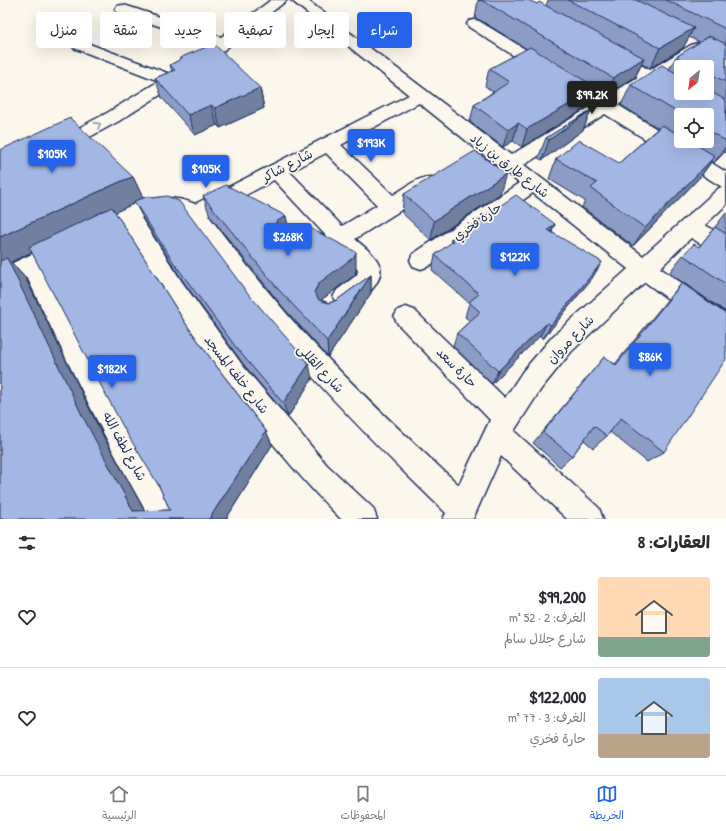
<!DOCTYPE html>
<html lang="ar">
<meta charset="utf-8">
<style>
:root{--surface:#fff;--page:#f7f7f7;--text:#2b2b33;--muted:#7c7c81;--line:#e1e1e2;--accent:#2563eb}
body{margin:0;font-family:"Patrick Hand","Playpen Sans Arabic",sans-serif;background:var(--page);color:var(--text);direction:rtl;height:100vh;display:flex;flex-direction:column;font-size:15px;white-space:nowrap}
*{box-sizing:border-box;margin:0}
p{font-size:13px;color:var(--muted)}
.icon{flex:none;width:22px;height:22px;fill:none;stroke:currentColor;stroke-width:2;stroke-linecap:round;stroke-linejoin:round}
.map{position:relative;height:519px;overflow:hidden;direction:ltr}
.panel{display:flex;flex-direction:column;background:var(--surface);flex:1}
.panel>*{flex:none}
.top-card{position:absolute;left:12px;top:12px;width:400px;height:36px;direction:rtl;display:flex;gap:8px}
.needle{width:26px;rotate:210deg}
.tools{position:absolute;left:674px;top:60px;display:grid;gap:8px}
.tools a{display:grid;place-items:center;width:40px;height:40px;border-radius:4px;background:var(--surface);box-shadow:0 4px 16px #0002;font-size:20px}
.price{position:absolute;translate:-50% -34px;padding:0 9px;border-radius:4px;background:var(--accent);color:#fff;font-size:13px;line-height:26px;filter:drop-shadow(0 1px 2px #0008)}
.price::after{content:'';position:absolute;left:50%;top:24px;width:12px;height:9px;margin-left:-6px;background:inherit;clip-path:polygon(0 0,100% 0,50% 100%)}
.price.active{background:#222;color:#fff}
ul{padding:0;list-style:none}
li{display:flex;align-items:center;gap:12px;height:100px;padding:0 16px}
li+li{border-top:1px solid var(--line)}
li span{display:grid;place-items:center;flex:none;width:112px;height:80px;border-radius:4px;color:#555}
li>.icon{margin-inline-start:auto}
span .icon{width:48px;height:48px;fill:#fffc;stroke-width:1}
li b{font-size:17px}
h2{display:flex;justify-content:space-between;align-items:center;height:48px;padding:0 16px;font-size:17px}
.tag{padding:0 14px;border-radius:4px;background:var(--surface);box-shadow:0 4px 16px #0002;font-size:14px;line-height:36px}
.tag.active{background:var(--accent);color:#fff}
.tabs{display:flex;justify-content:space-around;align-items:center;height:56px;border-top:1px solid var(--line);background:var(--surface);font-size:11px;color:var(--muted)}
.tabs a{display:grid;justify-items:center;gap:2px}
.tabs .active{color:var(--accent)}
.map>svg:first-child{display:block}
</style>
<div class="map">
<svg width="726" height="519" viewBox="0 0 726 519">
<rect width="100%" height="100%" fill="#fbf7ec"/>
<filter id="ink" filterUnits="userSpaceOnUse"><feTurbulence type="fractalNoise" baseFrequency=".025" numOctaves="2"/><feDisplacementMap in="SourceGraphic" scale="8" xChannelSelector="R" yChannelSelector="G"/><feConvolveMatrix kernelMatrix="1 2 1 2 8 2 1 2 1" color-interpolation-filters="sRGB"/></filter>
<g filter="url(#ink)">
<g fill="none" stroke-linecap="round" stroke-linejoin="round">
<defs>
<path id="street" d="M271,0H287L219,54L168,90L119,121L66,150L59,152L52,150L50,146L52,142L107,113L159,81L74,48L71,45L74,42L79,40L84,42L170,74L212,44L117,12L115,9L117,6L122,5L127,6L221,37Z
M291,0H307L511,155L592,106L469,27L467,24L469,21L474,20L479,21L605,98L638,77L606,59L604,56L606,53L612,51L618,53L650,70L691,45L697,43L703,45L705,48L703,51L662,77L681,87V93H692L726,111V125L720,123L651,84L618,105L726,172V205L705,225L726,237V257L718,254L691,238L660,268L726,314V338L718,335L645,282L571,352L541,389L514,431L599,508L603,519H567L501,456L473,519H443L446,513C387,456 329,398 276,335C244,298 216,258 188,219C172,211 158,211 141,218L182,282L243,366L327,465L373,508L377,519H341C255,433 186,330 124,226C112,233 99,243 86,239L82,233L86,227C119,210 156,187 195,204L409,95ZM419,103L519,183L413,254L410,260L413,266L421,269L429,266L533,193L628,269L553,336L523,371L505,398L414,310L406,307L398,310L394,317L398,324L490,420L459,485C401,432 344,378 292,320C263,286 235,251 208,215L274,180L358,270L357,275L337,290L333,297L337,304C339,305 343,307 346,307C360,305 384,282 380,267C377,256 363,246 355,239L436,188L439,183L436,178C421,173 406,188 393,195L341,145ZM605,114L722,187L719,188L643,256L524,165ZM326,153L377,205L342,226L290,172Z
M64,239L72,242L75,248L72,254L45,268C74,325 104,381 135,437C150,464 170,490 182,519H150C105,440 66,359 27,277L0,289V269Z"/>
</defs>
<use href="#street" stroke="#1b2f5e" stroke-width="3"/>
<use href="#street" fill="#fbf7ec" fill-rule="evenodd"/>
</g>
<path fill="#8c9dc5" stroke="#1b2f5e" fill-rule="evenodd" d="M478,0L537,4L546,6L548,0H726V151L714,163L712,161L701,176L633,246L582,207L585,201L549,179L556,159L619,163L658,128L621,105L631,85L669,69L676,57L700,42L689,37L683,48L650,68L642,64L635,77L605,96L596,91L589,106L522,147L513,141L503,147L470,122L474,105L493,92L485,86L489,69L527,49L480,20L475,19ZM681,67H707V93H681ZM681,115H707V141H681Z
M181,58L260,88L264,108L220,128L217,125L195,135L162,98L155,78L172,71L170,65L181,59Z
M591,110L583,130L542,160L538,158L546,138Z
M0,150L133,177L143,198L312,379L288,417L244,365L183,281L144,220L135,203L115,212L186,324L214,363L266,431L272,445L226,519H0ZM32,252L159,486L170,510L145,511L100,430L26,279L11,262Z
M404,194H500L431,240L402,213Z
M203,196L290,235L286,237L356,270L355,275L321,300L329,303L337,300L371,275V293L328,357L282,306L210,216Z
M726,213V312L669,273L683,255L699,247Z
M555,224L552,232L593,277L543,339L540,336L492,384L453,346L457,333L470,321L465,317L469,303L432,270L435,255L450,244L451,239Z
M682,283L664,452L647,462L610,432L607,436L593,448L584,440L572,456L560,467L533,443L604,357L615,364L667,300Z"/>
<path fill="#7280a0" stroke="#1b2f5e" d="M694,28L683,48L650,68L660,48Z
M644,58L635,77L605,96L613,78Z
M260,88L264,108L220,128L215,108Z
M597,88L589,106L522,147L527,129Z
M211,105L217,125L195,135L188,115Z
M591,110L583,130L542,160L549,140Z
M518,123L513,141L503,147L508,130Z
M726,146V151L714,163Z
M715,156L701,176L633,246L645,228Z
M506,174L500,194L431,240L434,221Z
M133,177L144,200L135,203L11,262L26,279L100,430L149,519L133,511L0,267V237L124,180Z
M286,216L290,235L280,241L277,247L273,229L276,222Z
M555,224L548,239V230Z
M356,252V270L355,275L321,300L317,309L314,292L319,283Z
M602,262L593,277L543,339L551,325Z
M371,275V293L328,357L327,341Z
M547,323L540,336L492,384L498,371Z
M309,364L312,379L288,417L283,403Z
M266,431L272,445L226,519H209Z"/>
<path fill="#a3b7e5" stroke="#1b2f5e" d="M478,0H528L537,4L539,2L644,58L613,78L483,1Z
M568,0H636L694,28L660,48Z
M666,0H726V29Z
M709,36L726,44V82L707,72V67H694L693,65L676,57Z
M214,44L260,88L215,108L211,105L188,115L155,78L175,70L170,65L181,59V58L184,56Z
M530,47L597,88L527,129L518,123L508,130L474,105L509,82L489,69Z
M662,65L681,76V93H707V90L726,100V141L707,130V115H682L631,85Z
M591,110L549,140L546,138Z
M70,118L133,177L124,180L0,237V150Z
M662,125L681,136V141H690L715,156L645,228L591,188L597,183L556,159L579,140L619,163Z
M475,151L506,174L434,221L404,194Z
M226,185L286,216L276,222L273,229L277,237H290L310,228L354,251L356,252L354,257L319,283L314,292L319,300L329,303L337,300L371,275L327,341L278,289L203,196Z
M516,195L555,224L548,230L602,262L551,325L547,323L498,371L457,333L480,312L469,302L479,294L435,255L453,241L451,239Z
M150,196L152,198L167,196L179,201L246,291L309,364L283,403L238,350L174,263L134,201Z
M112,207L186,324L214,363L266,431L209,519H0V261L7,258L82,415L133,511L170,510L159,486L126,432L97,378L29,247Z
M715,227L726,234V284L683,255L694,244L699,247Z
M682,283L726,314V359L664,452L621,418L607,436L594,426L572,456L543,432L604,357L616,365Z"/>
<defs><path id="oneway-chevron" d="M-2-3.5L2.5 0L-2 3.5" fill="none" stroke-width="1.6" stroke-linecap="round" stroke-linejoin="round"/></defs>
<use stroke="#8b93a5" href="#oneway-chevron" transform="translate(98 125) rotate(-29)"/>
</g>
<g text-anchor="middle" stroke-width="3.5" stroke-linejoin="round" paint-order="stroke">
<g font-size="13" fill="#1b2f5e" stroke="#fbf7ec">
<text transform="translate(287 165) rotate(-28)" y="5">شارع شاكر</text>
<text transform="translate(510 165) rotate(38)" y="5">شارع طارق بن زياد</text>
<text transform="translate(477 221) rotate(-35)" y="5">حارة فخري</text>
<text transform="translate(570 339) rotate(-46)" y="5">شارع مروان</text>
<text transform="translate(457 367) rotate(45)" y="5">حارة سعد</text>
<text transform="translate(321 368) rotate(47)" y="5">شارع القللى</text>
<text transform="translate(237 374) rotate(52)" y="5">شارع خلف المسجد</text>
<text transform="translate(125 446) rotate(61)" y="5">شارع لطف الله</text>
</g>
</g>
</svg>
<div class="tools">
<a><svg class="needle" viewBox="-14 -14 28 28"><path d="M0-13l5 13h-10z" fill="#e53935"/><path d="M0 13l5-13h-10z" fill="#7c7c81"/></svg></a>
<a><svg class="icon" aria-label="locate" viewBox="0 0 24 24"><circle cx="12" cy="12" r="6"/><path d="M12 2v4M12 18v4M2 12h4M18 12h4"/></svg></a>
</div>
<b class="price active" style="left:592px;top:115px">$99.2K</b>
<b class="price" style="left:371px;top:163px">$193K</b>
<b class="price" style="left:52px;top:174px">$105K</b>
<b class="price" style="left:206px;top:189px">$105K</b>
<b class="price" style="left:288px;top:257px">$268K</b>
<b class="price" style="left:515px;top:277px">$122K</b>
<b class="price" style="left:650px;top:377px">$86K</b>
<b class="price" style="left:112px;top:389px">$182K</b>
<div class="top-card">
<a class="tag active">شراء</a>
<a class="tag">إيجار</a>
<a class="tag">تصفية</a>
<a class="tag">جديد</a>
<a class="tag">شقة</a>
<a class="tag">منزل</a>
</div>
</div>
<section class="panel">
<h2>العقارات: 8<svg class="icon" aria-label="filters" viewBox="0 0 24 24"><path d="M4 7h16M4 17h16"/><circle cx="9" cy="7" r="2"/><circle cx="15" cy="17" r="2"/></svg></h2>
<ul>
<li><span style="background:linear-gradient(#ffd9b3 75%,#7fa58c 0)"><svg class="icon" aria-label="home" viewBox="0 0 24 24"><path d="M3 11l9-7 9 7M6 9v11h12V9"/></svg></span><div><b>$99,200</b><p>الغرف: 2 · 52 m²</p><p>شارع جلال سالم</p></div><svg class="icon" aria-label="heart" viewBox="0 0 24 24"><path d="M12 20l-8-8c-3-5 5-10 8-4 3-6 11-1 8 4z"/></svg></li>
<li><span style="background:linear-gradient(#a9c7e8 70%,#b9a48a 0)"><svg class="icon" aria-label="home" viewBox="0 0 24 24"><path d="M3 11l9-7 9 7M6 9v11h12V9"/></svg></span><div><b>$122,000</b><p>الغرف: 3 · 77 m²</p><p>حارة فخري</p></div><svg class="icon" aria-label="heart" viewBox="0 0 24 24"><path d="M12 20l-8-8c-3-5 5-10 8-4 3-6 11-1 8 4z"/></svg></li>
</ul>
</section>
<nav class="tabs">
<a class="active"><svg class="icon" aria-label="map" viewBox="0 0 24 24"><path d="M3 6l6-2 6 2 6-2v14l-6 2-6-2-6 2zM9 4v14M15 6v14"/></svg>الخريطة</a>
<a><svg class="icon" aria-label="saved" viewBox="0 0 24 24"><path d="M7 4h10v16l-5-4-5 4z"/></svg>المحفوظات</a>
<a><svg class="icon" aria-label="home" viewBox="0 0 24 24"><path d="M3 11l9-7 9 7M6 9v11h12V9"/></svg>الرئيسية</a>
</nav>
